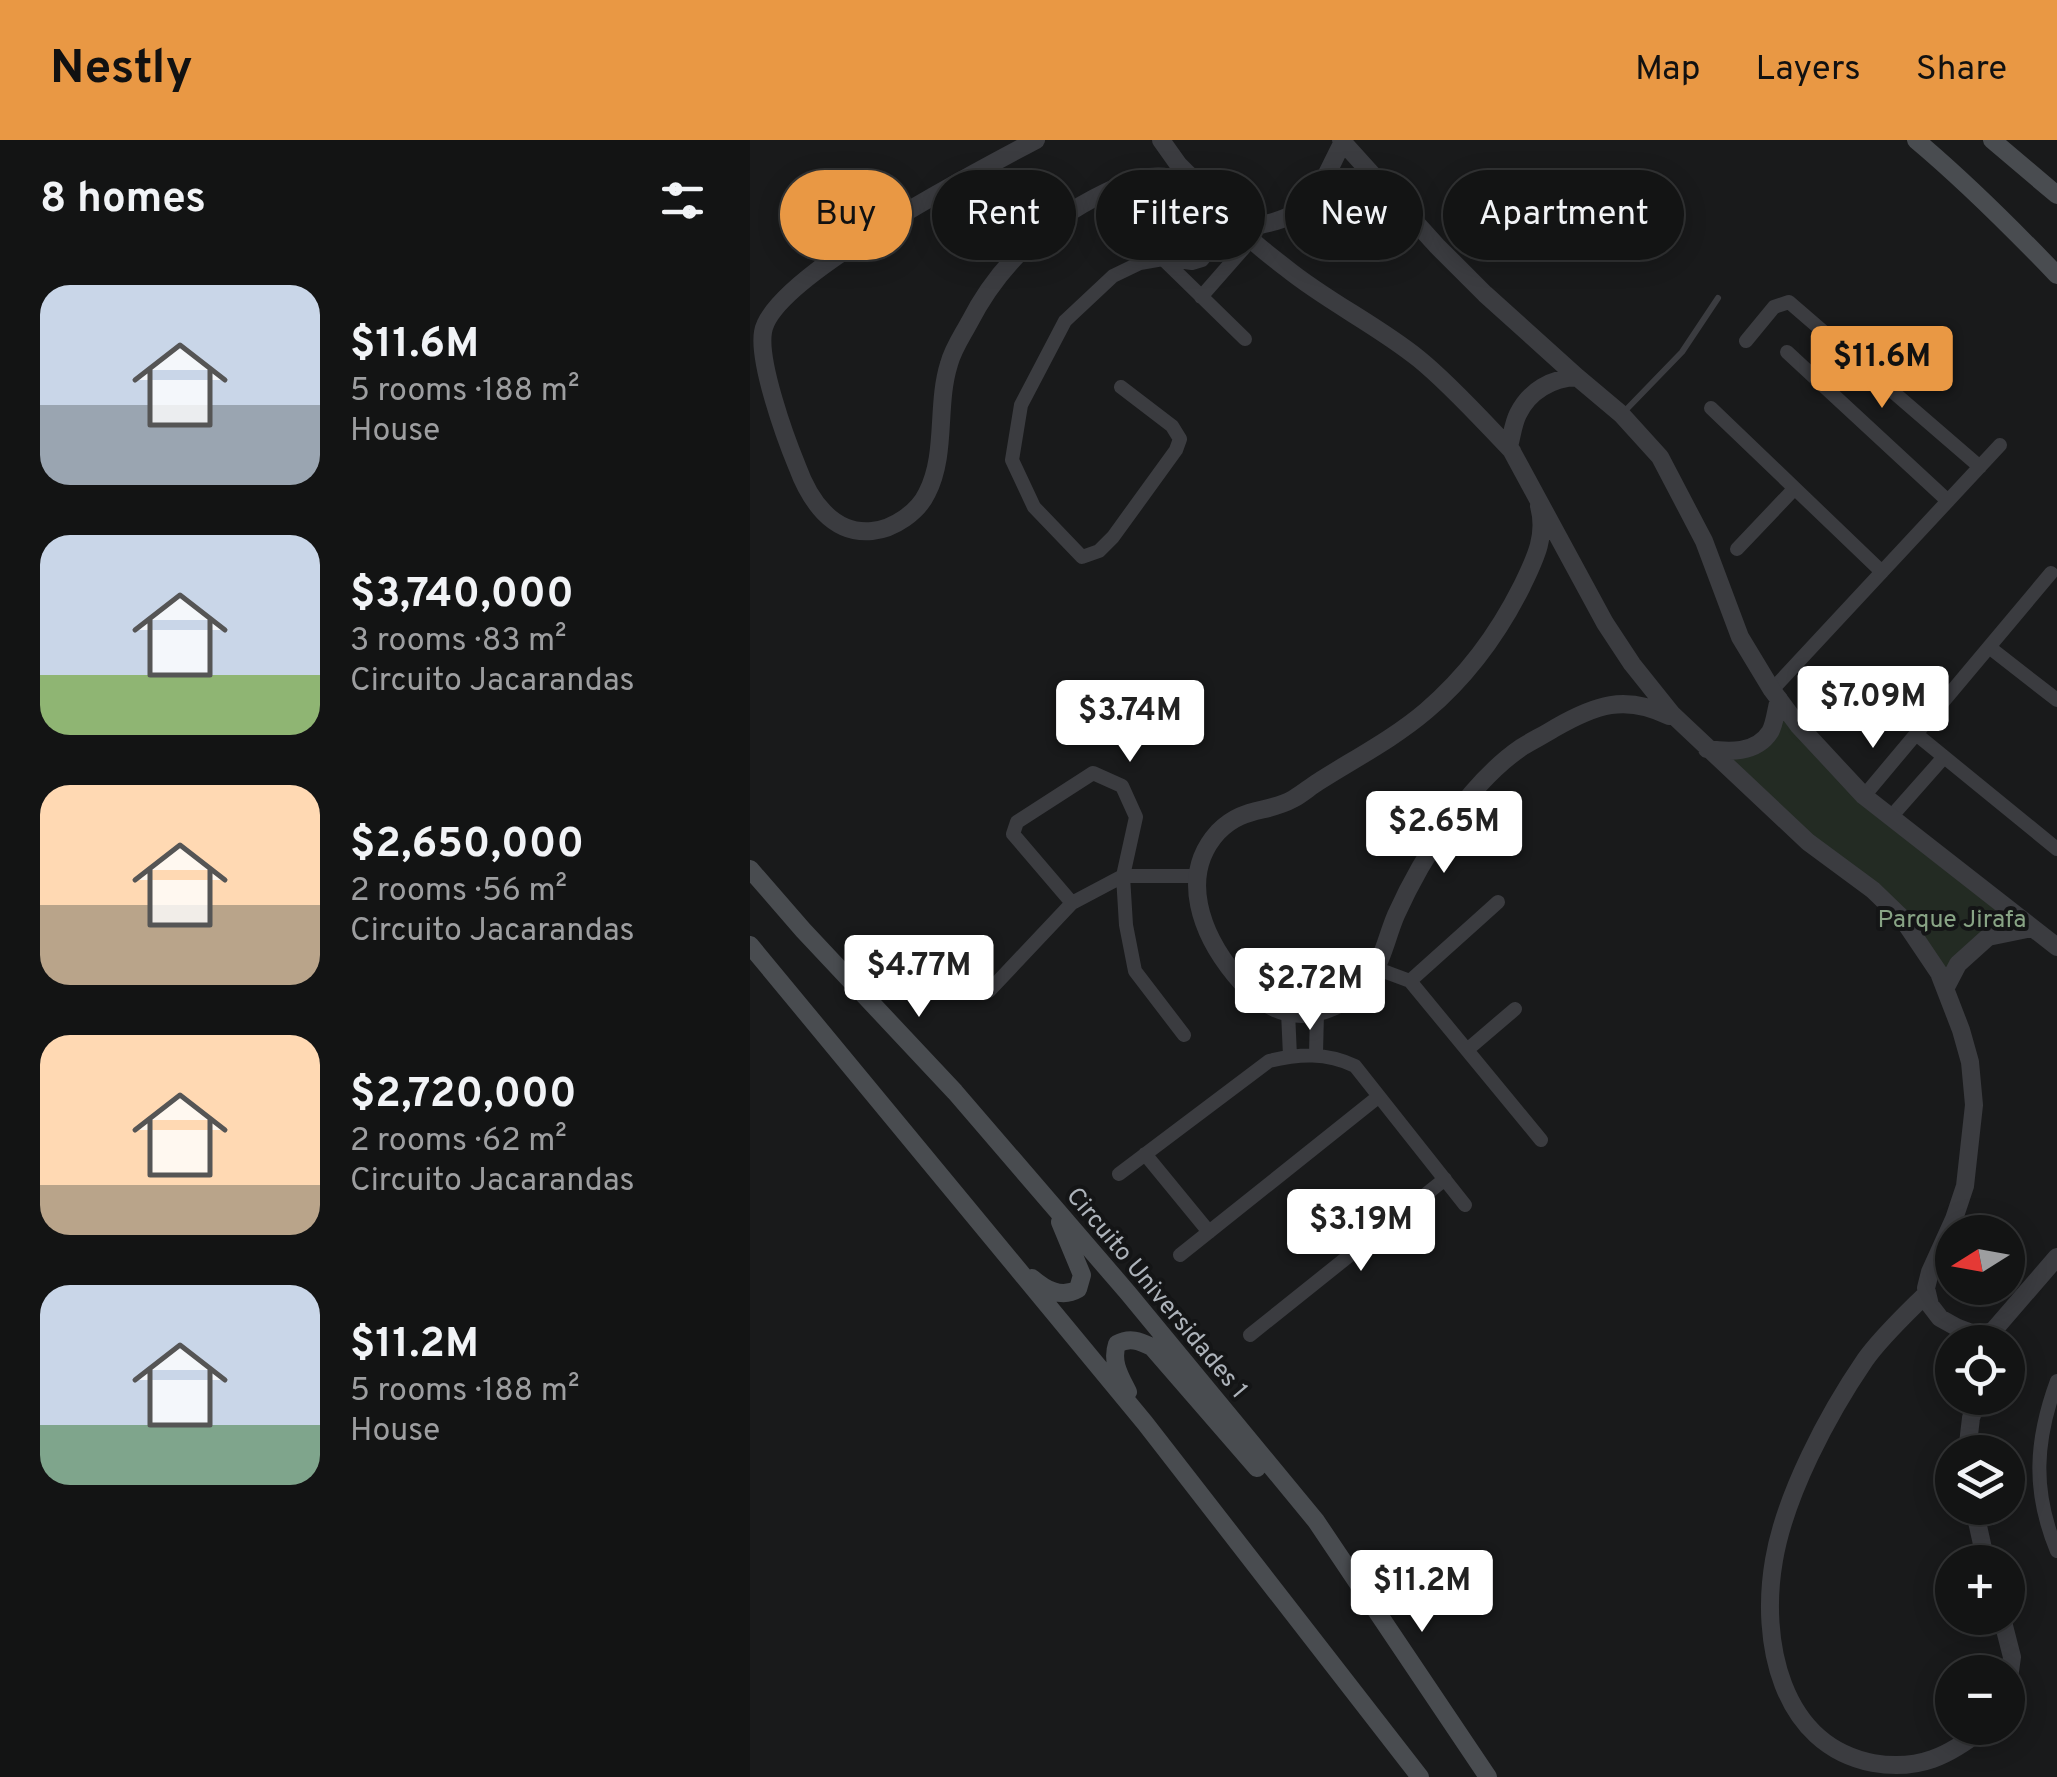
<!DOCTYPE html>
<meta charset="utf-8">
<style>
:root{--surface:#131414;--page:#1c1d1d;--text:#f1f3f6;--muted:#9d9ea0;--line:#323334;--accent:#e99844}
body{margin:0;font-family:Overpass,sans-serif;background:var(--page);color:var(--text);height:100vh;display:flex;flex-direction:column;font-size:38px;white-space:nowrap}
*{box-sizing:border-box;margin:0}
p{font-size:32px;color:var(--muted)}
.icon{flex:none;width:55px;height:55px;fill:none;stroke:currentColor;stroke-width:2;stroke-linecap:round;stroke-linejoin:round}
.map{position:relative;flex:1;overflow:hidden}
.panel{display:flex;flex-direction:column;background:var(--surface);width:750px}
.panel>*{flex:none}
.guide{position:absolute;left:30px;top:30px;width:950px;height:90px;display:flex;gap:20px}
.needle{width:65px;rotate:259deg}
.fabs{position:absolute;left:1185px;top:1075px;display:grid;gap:20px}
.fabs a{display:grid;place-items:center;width:90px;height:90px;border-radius:50%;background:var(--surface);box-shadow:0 5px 25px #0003,0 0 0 2px var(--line);font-size:50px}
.price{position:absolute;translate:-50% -85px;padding:0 22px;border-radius:10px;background:#fff;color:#222;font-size:32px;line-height:65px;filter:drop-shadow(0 2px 5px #0008)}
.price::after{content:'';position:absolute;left:50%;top:60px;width:30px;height:22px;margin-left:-15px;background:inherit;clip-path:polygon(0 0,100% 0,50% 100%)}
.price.on{background:var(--accent);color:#111}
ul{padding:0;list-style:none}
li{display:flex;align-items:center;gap:30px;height:250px;padding:0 40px}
li span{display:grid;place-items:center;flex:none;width:280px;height:200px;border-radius:30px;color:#555}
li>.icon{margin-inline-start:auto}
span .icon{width:120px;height:120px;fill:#fffc;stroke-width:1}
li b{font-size:42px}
h2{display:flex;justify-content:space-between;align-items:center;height:120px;padding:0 40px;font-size:42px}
.chip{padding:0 35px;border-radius:45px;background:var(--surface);box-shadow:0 5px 25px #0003,0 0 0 2px var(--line);font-size:35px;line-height:90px}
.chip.on{background:var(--accent);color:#111}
header{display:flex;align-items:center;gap:60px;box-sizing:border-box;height:140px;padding:0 50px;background:var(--accent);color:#111}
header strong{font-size:48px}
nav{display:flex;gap:55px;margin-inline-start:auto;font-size:35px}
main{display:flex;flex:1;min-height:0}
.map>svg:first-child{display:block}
</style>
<header>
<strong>Nestly</strong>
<nav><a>Map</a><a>Layers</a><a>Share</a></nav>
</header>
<main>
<section class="panel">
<h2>8 homes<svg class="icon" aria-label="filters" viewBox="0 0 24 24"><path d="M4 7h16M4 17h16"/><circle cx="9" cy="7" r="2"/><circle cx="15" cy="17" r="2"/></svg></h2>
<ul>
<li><span style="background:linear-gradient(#c9d6e8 60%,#9aa5b1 0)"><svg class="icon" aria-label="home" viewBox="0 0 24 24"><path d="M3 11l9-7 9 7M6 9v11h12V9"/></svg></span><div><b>$11.6M</b><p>5 rooms · 188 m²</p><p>House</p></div></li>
<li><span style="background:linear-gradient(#c9d6e8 70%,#8fb573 0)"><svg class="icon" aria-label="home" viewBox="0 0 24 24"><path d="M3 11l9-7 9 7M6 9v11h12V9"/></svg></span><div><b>$3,740,000</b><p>3 rooms · 83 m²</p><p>Circuito Jacarandas</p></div></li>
<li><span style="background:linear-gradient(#ffd9b3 60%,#b9a48a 0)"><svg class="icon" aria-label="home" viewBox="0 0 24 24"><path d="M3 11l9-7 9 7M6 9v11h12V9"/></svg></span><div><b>$2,650,000</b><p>2 rooms · 56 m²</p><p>Circuito Jacarandas</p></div></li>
<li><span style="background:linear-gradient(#ffd9b3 75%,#b9a48a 0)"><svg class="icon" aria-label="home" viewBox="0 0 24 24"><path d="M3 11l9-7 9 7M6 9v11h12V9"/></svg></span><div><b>$2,720,000</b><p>2 rooms · 62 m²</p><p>Circuito Jacarandas</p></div></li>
<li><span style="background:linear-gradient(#c9d6e8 70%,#7fa58c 0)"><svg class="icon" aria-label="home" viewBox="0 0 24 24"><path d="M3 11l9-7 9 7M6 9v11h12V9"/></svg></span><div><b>$11.2M</b><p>5 rooms · 188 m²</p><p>House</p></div></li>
</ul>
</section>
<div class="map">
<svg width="1307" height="1637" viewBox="0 0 1307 1637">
<rect width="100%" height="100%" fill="#191a1b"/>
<path fill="#232b23" d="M1029,559L1135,674L1282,788L1234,802L1196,847L1173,807L957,609L1007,603Z"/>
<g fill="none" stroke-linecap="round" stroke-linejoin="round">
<path stroke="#3b3c40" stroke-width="6" d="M872,274L932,212L968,158"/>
<path stroke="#3b3c40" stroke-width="14" d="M414,120L495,199
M451,157L501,100
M996,201L1024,167L1039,162L1230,327
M1037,212L1198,361
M371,247L422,286L430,299L426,310L363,397L349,411L332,417L284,367L262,320L271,265L315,181L363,136L390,123L413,119L442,123L452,120L483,82
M961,268L1132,432
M987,409L1044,349
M1239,507L1307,560
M1022,550L1250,305
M1166,594L1307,709
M1114,656L1301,433
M1140,678L1194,617
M322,763L263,694L267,682L343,633L372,646L386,677L373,736L376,785L385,831L434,895
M625,828L660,841L791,1000
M660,841L748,762
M239,851L322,763L373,736H447
M538,872L540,916
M717,910L765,869
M566,914L567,872
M395,1014L459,1092
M369,1034L519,921C549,914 576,912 605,926L715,1065
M430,1115L628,957
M500,1195L695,1039
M1307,1241C1285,1301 1282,1351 1307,1411"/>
<path stroke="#3b3c40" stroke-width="18" d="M286,0C234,28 21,137 13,192C8,222 35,297 47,326C59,359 82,395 122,391C144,389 168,372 177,353C197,314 186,265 199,224C203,209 212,196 219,183C249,124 296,81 356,52C379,41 403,31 429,40C456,49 474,74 494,93C507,106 522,117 536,128C578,162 627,185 669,219C701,245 733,281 762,311
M411,0L428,24L449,45
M591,0L687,106L735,154L827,237
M490,89C510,85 534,82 551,69C571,54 581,23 593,2
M789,366C797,396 785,419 772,446C749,492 716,537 676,571C643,599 604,619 568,642C560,647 552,654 543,659C516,674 493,666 468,692C428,736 452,795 485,835C500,853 516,868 540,873C569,878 603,862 620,838C633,819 637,796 646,775C672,717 719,643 772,607C783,600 794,595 805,588C845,565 875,554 919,576
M957,609C978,612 1006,614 1020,592C1025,584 1026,569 1029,559
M1307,807L1114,656L1048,585L1022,550L990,497L954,401L910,317L871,274L827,237C802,238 779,251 768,274C763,284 762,296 759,306L855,483L882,524L922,574L1058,702L1123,750L1152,778L1189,833L1211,890L1220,922L1224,965L1215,1046L1204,1079L1180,1132L1176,1148L1180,1165L1190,1178L1208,1188L1227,1195L1243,1191L1307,1117
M1196,847L1208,824L1238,797L1282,788
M1177,1153C1157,1173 1131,1197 1115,1220C1078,1274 1035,1355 1024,1420C1010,1500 1030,1605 1123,1623C1169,1631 1199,1616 1234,1588
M1217,1312L1221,1278L1228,1258
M1224,1368L1236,1422
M1252,1478L1262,1517L1258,1545"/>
<path stroke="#494c50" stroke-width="18" d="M1166,0C1216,42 1262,88 1307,135
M1242,0L1307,55
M0,729L53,790L205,952L378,1153L566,1381L738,1637
M0,805L395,1283L670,1637
M282,1138C295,1149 311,1159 328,1149L332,1135L310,1082
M378,1252C370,1236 361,1222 367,1204C380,1197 389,1201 402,1207L507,1328"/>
</g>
<g text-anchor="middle" stroke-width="8" stroke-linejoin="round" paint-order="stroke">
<g font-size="25" fill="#88a485" stroke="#141516">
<text x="1202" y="787">Parque Jirafa</text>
</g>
<g font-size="25" fill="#adb3ba" stroke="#141516">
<text transform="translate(408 1152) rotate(50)" y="9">Circuito Universidades 1</text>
</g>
</g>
</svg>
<div class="fabs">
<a><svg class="needle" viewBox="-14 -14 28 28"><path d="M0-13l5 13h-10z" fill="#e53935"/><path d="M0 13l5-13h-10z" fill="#9d9ea0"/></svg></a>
<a><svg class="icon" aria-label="locate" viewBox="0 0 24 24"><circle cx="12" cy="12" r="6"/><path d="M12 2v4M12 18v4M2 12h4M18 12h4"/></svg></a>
<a><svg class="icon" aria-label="layers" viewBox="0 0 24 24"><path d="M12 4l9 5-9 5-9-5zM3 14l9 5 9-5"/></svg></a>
<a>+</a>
<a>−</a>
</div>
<b class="price on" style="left:1132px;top:271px">$11.6M</b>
<b class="price" style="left:1123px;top:611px">$7.09M</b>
<b class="price" style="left:380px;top:625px">$3.74M</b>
<b class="price" style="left:694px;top:736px">$2.65M</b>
<b class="price" style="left:169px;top:880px">$4.77M</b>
<b class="price" style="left:560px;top:893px">$2.72M</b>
<b class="price" style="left:611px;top:1134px">$3.19M</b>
<b class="price" style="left:672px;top:1495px">$11.2M</b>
<div class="guide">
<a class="chip on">Buy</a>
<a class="chip">Rent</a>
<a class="chip">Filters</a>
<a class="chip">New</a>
<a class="chip">Apartment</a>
</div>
</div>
</main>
